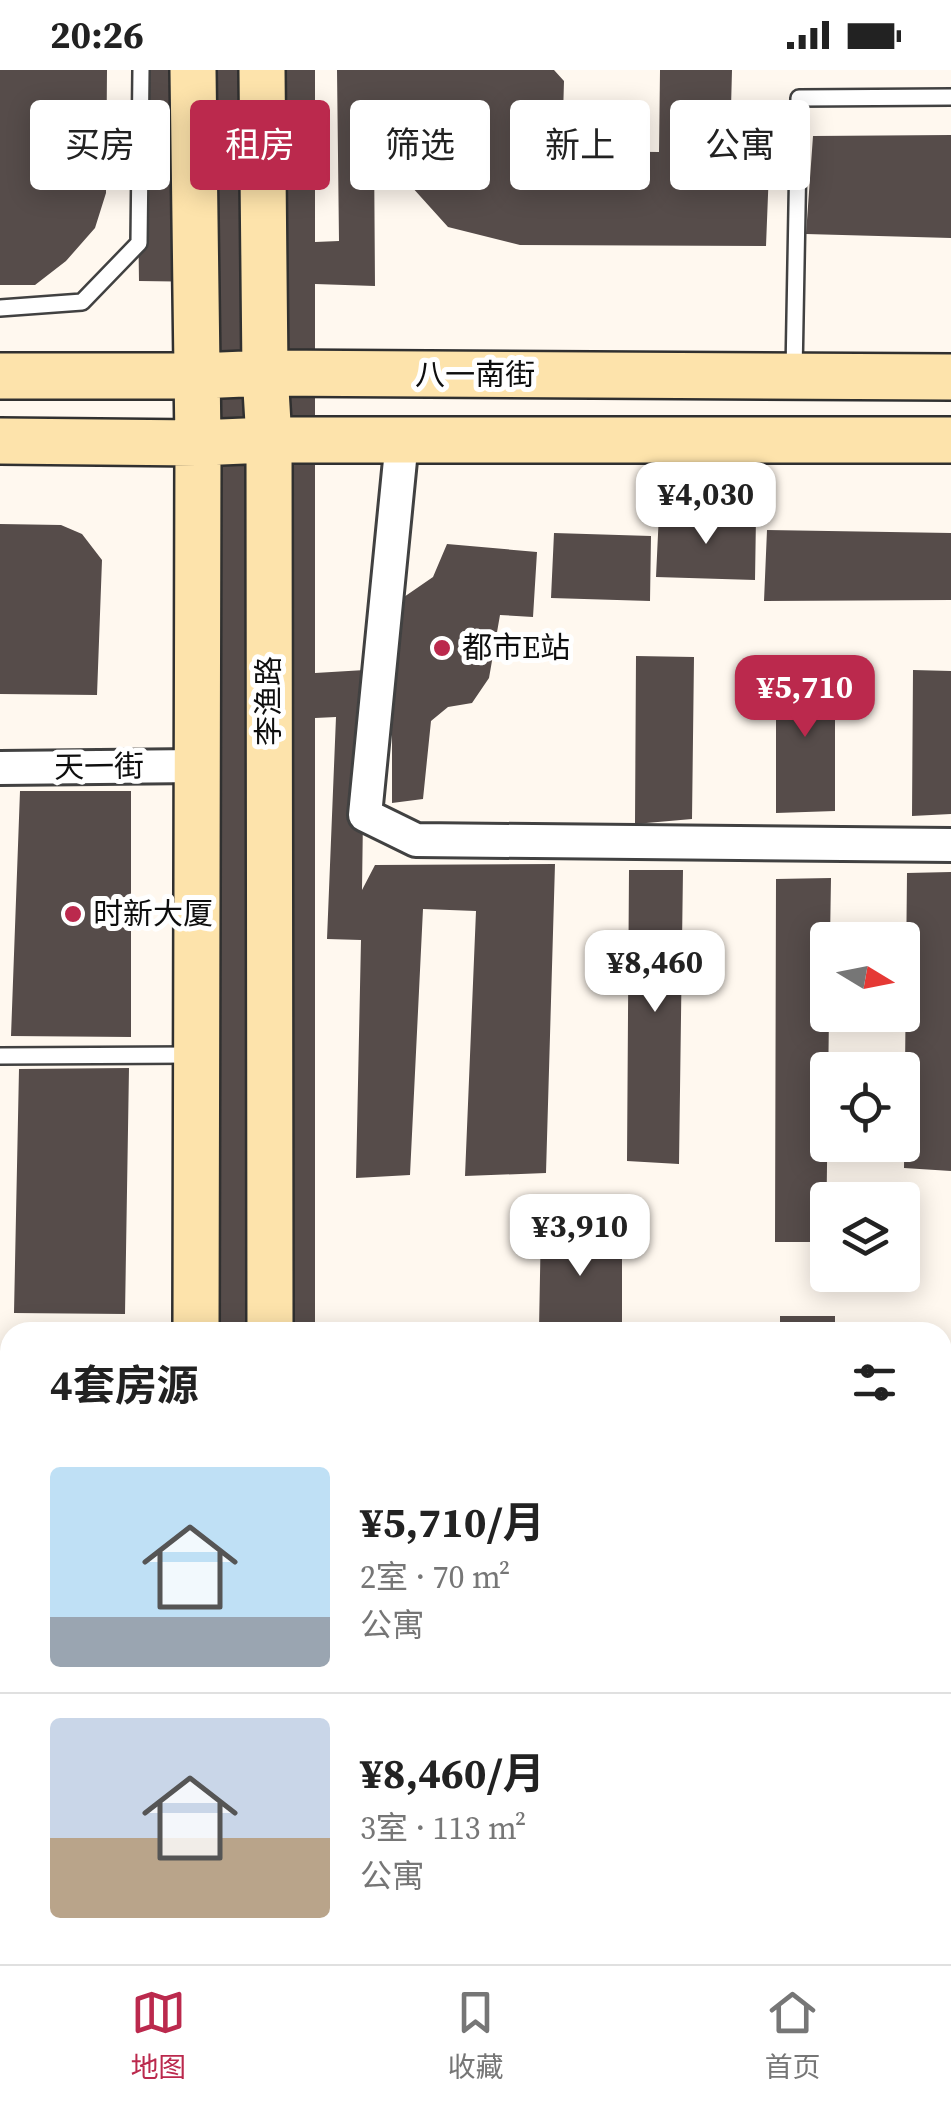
<!DOCTYPE html>
<html lang="zh">
<meta charset="utf-8">
<style>
:root{--surface:#fff;--page:#f6f6f6;--text:#222;--muted:#767676;--line:#e0e0e0;--accent:#bb294d}
body{margin:0;font-family:"Source Serif 4","Noto Sans SC",serif;background:var(--page);color:var(--text);height:100vh;display:flex;flex-direction:column;font-size:38px;white-space:nowrap}
*{box-sizing:border-box;margin:0}
p{font-size:32px;color:var(--muted)}
.icon{flex:none;width:55px;height:55px;fill:none;stroke:currentColor;stroke-width:2;stroke-linecap:round;stroke-linejoin:round}
.map{position:relative;flex:1;overflow:hidden}
.panel{position:absolute;left:0px;top:1252px;width:952px;height:642px;display:flex;flex-direction:column;background:var(--surface);border-radius:30px 30px 0 0;box-shadow:0 5px 25px #0003}
.panel>*{flex:none}
.banner{position:absolute;left:30px;top:30px;width:892px;height:90px;display:flex;gap:20px}
.needle{width:65px;rotate:100deg}
.fabs{position:absolute;left:810px;top:852px;display:grid;gap:20px}
.fabs a{display:grid;place-items:center;width:110px;height:110px;border-radius:10px;background:var(--surface);box-shadow:0 5px 25px #0003;font-size:50px}
.price{position:absolute;translate:-50% -85px;padding:0 22px;border-radius:20px;background:#fff;color:#222;font-size:32px;line-height:65px;filter:drop-shadow(0 2px 5px #0008)}
.price::after{content:'';position:absolute;left:50%;top:60px;width:30px;height:22px;margin-left:-15px;background:inherit;clip-path:polygon(0 0,100% 0,50% 100%)}
.price.selected{background:var(--accent);color:#fff}
ul{padding:0;list-style:none}
li{display:flex;align-items:center;gap:30px;height:250px;padding:0 50px}
li+li{border-top:2px solid var(--line)}
li span{display:grid;place-items:center;flex:none;width:280px;height:200px;border-radius:10px;color:#555}
li>.icon{margin-inline-start:auto}
span .icon{width:120px;height:120px;fill:#fffc;stroke-width:1}
li b{font-size:42px}
h2{display:flex;justify-content:space-between;align-items:center;height:120px;padding:0 50px;font-size:42px}
.chip{padding:0 35px;border-radius:10px;background:var(--surface);box-shadow:0 5px 25px #0003;font-size:35px;line-height:90px}
.chip.selected{background:var(--accent);color:#fff}
.status{display:flex;justify-content:space-between;align-items:center;height:70px;padding:0 50px;background:var(--surface);direction:ltr}
.status svg{height:28px;fill:currentColor}
.menu{display:flex;justify-content:space-around;align-items:center;height:140px;border-top:2px solid var(--line);background:var(--surface);font-size:28px;color:var(--muted)}
.menu a{display:grid;justify-items:center;gap:5px}
.menu .selected{color:var(--accent)}
.map>svg:first-child{display:block}
</style>
<div class="status"><b>20:26</b><svg viewBox="0 0 49 12"><path d="M0 12V9h3v3zM5 12V6h3v6zM10 12V3h3v9zM15 12V0h3v12zM26 1h20v11H26zM47 4h2v5h-2z"/></svg></div>
<div class="map">
<svg width="951" height="1894" viewBox="0 0 951 1894">
<rect width="100%" height="100%" fill="#fff8ef"/>
<path fill="#564c4a" d="M0,0H107L106,123L95,158L66,191L35,215H0Z
M136,0H315V172L339,171L337,0H554L564,11L562,81L659,82L660,0H732L730,76L770,74L766,176L520,175L448,157L374,75L375,216L315,214V603L365,600L362,820L375,795L555,794L546,1103L465,1106L476,841L423,839L410,1105L356,1108L361,870L327,869L336,647L315,648V1262H210L211,212L139,211Z
M951,65V168L806,164L813,66Z
M659,443L756,446L755,510L656,507Z
M0,454L61,455L82,464L102,490L97,625L0,624Z
M767,460L951,463V530L764,531Z
M554,463L651,466L650,531L551,528Z
M447,474L537,482L533,547L500,545L489,608L472,633L448,637L431,651L423,729L392,733V650L388,538L433,507Z
M636,586L694,587L692,749L635,754Z
M776,597L835,598V741L776,743Z
M913,600L951,601V744L912,746Z
M20,721H131V967L11,966Z
M629,800H683L679,1094L627,1091Z
M951,802V1101L904,1098L907,803Z
M831,808L830,870H828L829,945L826,1172H775L776,809Z
M129,998L125,1244L14,1243L19,999Z
M541,1153L622,1155V1262H505V1258L539,1259Z
M780,1246H835V1262H780Z
M942,1320H951V1627H942Z
M942,1692H951V1894H910V1885H942Z
M28,1885H109V1894H28Z
M497,1885H561L560,1894H497Z
M631,1885H695V1894H631Z
M767,1885H830V1894H767Z"/>
<g fill="none" stroke-linecap="round" stroke-linejoin="round">
<defs>
<path id="lane" d="M0,238L82,232L139,173L141,0
M794,303L799,28L951,27
M0,986L192,985
M0,1530H10"/>
<path id="street" d="M402,370L365,745L416,770L951,775
M0,698L198,696
M942,1676H951"/>
<path id="secondary" d="M193,0L198,373L196,1262
M262,0L265,303L269,370L270,1262
M0,306H198L265,303L951,307
M0,371L198,373L269,370H951
M199,1885V1894
M271,1885V1894"/>
</defs>
<use href="#lane" stroke="#414141" stroke-width="20"/>
<use href="#street" stroke="#414141" stroke-width="38"/>
<use href="#secondary" stroke="#303030" stroke-width="50"/>
<use href="#lane" stroke="#fff" stroke-width="15"/>
<use href="#street" stroke="#fff" stroke-width="32"/>
<use href="#secondary" stroke="#fde3ab" stroke-width="45"/>
</g>
<g fill="#bb294d" stroke="#fff" stroke-width="4">
<circle cx="442" cy="578" r="10"/>
<circle cx="73" cy="844" r="10"/>
</g>
<g text-anchor="middle" stroke-width="10" stroke-linejoin="round" paint-order="stroke">
<g font-size="30" fill="#0e0e0e" stroke="#fff">
<text x="475" y="315">八一南街</text>
<text transform="translate(269 631) rotate(-90)" y="10">李渔路</text>
<text transform="translate(99 697) rotate(-1)" y="10">天一街</text>
</g>
<g font-size="30" fill="#0e0e0e" stroke="#fff" text-anchor="start">
<text x="462" y="588">都市E站</text>
<text x="93" y="854">时新大厦</text>
</g>
</g>
</svg>
<div class="fabs">
<a><svg class="needle" viewBox="-14 -14 28 28"><path d="M0-13l5 13h-10z" fill="#e53935"/><path d="M0 13l5-13h-10z" fill="#767676"/></svg></a>
<a><svg class="icon" aria-label="locate" viewBox="0 0 24 24"><circle cx="12" cy="12" r="6"/><path d="M12 2v4M12 18v4M2 12h4M18 12h4"/></svg></a>
<a><svg class="icon" aria-label="layers" viewBox="0 0 24 24"><path d="M12 4l9 5-9 5-9-5zM3 14l9 5 9-5"/></svg></a>
</div>
<b class="price" style="left:706px;top:477px">¥4,030</b>
<b class="price selected" style="left:805px;top:670px">¥5,710</b>
<b class="price" style="left:655px;top:945px">¥8,460</b>
<b class="price" style="left:580px;top:1209px">¥3,910</b>
<div class="banner">
<a class="chip">买房</a>
<a class="chip selected">租房</a>
<a class="chip">筛选</a>
<a class="chip">新上</a>
<a class="chip">公寓</a>
</div>
<section class="panel">
<h2>4套房源<svg class="icon" aria-label="filters" viewBox="0 0 24 24"><path d="M4 7h16M4 17h16"/><circle cx="9" cy="7" r="2"/><circle cx="15" cy="17" r="2"/></svg></h2>
<ul>
<li><span style="background:linear-gradient(#bfe0f5 75%,#9aa5b1 0)"><svg class="icon" aria-label="home" viewBox="0 0 24 24"><path d="M3 11l9-7 9 7M6 9v11h12V9"/></svg></span><div><b>¥5,710/月</b><p>2室 · 70 m²</p><p>公寓</p></div></li>
<li><span style="background:linear-gradient(#c9d6e8 60%,#b9a48a 0)"><svg class="icon" aria-label="home" viewBox="0 0 24 24"><path d="M3 11l9-7 9 7M6 9v11h12V9"/></svg></span><div><b>¥8,460/月</b><p>3室 · 113 m²</p><p>公寓</p></div></li>
</ul>
</section>
</div>
<nav class="menu">
<a class="selected"><svg class="icon" aria-label="map" viewBox="0 0 24 24"><path d="M3 6l6-2 6 2 6-2v14l-6 2-6-2-6 2zM9 4v14M15 6v14"/></svg>地图</a>
<a><svg class="icon" aria-label="saved" viewBox="0 0 24 24"><path d="M7 4h10v16l-5-4-5 4z"/></svg>收藏</a>
<a><svg class="icon" aria-label="home" viewBox="0 0 24 24"><path d="M3 11l9-7 9 7M6 9v11h12V9"/></svg>首页</a>
</nav>
